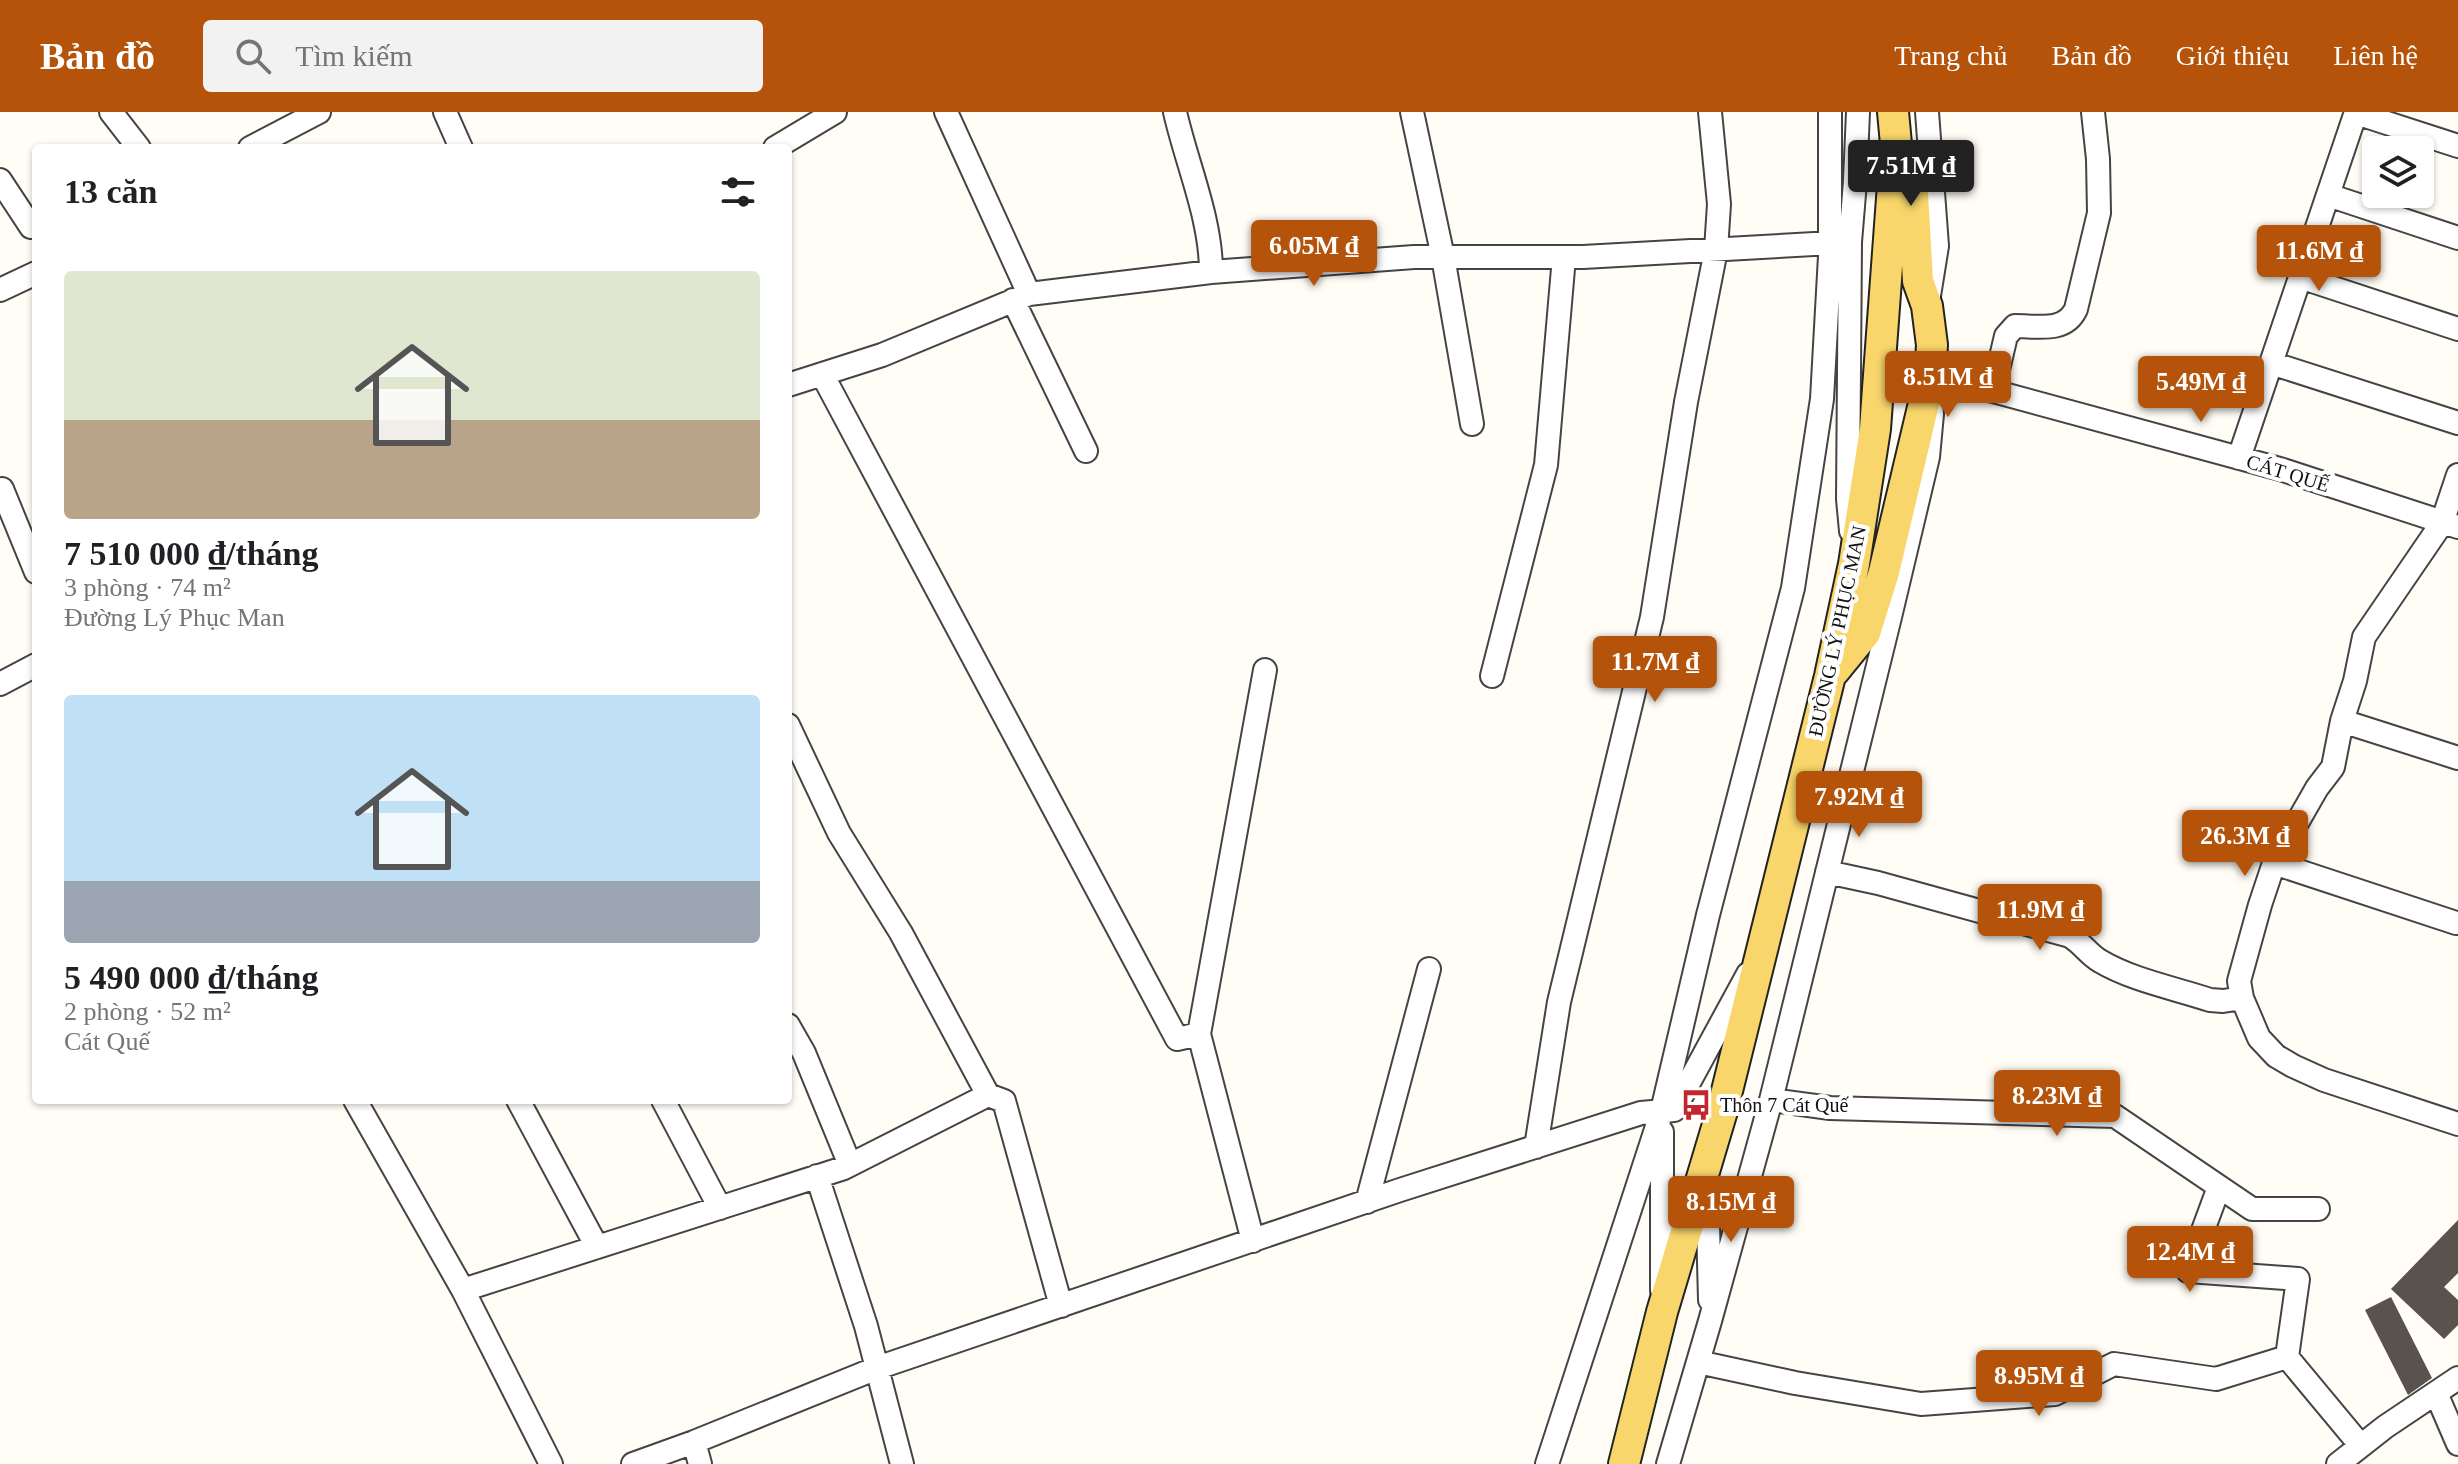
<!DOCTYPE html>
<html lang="vi">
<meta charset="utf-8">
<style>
:root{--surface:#fff;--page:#f2f2f2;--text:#202124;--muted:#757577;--accent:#b45309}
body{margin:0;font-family:"Times New Roman",serif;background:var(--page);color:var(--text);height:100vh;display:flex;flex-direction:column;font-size:30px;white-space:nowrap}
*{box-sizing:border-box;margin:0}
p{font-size:26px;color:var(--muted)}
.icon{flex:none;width:44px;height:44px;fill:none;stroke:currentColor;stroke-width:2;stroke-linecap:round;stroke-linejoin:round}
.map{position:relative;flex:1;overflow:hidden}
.side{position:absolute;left:32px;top:32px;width:760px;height:960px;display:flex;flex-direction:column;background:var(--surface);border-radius:8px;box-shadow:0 2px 6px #0004}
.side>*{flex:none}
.controls{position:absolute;left:2362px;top:24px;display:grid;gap:16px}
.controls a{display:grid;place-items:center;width:72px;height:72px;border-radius:8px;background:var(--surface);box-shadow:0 2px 6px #0004;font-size:40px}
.price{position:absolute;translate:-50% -68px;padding:0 18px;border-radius:8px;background:var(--accent);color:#fff;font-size:26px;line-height:52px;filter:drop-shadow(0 2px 4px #0008)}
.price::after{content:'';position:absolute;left:50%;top:48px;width:24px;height:18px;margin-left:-12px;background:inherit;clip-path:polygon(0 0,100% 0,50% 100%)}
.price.active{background:#222;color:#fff}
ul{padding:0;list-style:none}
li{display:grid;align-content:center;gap:16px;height:424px;padding:0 32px}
li span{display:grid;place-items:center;height:248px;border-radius:8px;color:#555}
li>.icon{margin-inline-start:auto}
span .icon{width:144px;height:144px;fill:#fffc;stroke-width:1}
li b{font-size:34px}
h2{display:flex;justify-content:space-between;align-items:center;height:96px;padding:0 32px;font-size:34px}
header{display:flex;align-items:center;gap:48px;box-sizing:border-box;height:112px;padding:0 40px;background:var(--accent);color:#fff}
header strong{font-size:38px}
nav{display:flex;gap:44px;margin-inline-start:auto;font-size:28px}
.search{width:560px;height:72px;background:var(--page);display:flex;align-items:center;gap:20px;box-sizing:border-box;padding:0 28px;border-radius:8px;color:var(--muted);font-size:30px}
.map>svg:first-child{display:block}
</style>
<header>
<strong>Bản đồ</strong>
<div class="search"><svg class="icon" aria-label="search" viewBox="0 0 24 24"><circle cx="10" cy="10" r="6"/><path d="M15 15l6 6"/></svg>Tìm kiếm</div>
<nav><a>Trang chủ</a><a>Bản đồ</a><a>Giới thiệu</a><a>Liên hệ</a></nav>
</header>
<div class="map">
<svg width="2458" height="1352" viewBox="0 0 2458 1352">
<rect width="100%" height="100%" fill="#fffdf5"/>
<path fill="#5a524d" d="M2458,1108V1161L2444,1175L2458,1188V1213L2444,1227L2391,1177Z
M2391,1185L2432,1266L2408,1283L2365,1198Z"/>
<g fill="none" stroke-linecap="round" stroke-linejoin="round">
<defs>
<path id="minor" d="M111,0L139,36
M445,0L461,36
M946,0L1029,182
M1175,0C1187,53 1211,106 1211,160
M1412,0L1443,145L1472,312
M1927,0L1937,134L1928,190
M2356,1L2458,34
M250,36L319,0
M775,36L835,0
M0,68L31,115
M2328,83L2458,126
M2300,165L2458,217
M0,178L36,161
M1013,188L1086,339
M2271,251L2458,311
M822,262L1177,927L1199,922L1253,1129
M788,273L882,243L1029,182L1211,160L1414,145H1583L1850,130
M1993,279L2006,224L2015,214C2038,214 2065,221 2076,197L2099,101L2098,47L2093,0
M2239,346L2356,0
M2458,363L2442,411L2364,525L2355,569L2342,609L2333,655L2317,676L2274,751L2260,793L2239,869L2242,886L2259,926L2276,944L2293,954L2324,968L2458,1012
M2,377L36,460
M1851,419L1848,387L1850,130L1855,70L1858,0
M1492,564L1546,353L1564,145
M0,572L36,553
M2342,609L2458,646
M2274,751L2456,811
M1827,760L1878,771L2070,824C2082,831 2088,842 2100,849C2132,868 2174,876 2210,888L2223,889L2242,886
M788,913L804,941L850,1053
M1199,922L1265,558
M988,983L1004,989L1061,1194
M355,988L463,1178
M518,988L597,1135
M663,988L720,1096
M1771,988L1830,996L2115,1004L2252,1097H2318
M1536,1035L1559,890L1652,505L1686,290L1716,138L1719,92L1710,0
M817,1064L866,1214L902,1352
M1707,1074L1710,1188
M2219,1075L2188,1159L2298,1167L2287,1245
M1367,1090L1429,857
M1662,1178V1020
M1698,1250L1795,1271L1921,1292L2055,1282L2114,1252L2216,1267L2287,1245L2361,1334
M2436,1281L2458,1332
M694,1330L877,1256L1400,1078L1641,1001L1674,998L1748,862
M551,1352L463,1178L844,1056L988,983L901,821L839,721L788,613
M633,1352L694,1330L700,1352
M1547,1352L1662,999L1708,803L1793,476L1822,287L1830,144V0
M1668,1352L1710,1209L1771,988L1890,505L1928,345L1932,302L1930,266L1993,279L2280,357L2458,415
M2338,1352L2385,1315L2458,1266"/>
<path id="major" d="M1834,559L1865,521L1884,460L1930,266L1932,233L1927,194L1918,169L1912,64L1903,46
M1624,1352L1662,1200L1722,999L1830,564L1854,452L1875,317L1896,32L1893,0"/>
</defs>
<use href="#minor" stroke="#444" stroke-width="26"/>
<use href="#major" stroke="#222" stroke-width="34"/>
<use href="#minor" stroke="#fff" stroke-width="22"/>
<use href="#major" stroke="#f9d66b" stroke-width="30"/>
</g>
<defs>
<symbol id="bus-bare" viewBox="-9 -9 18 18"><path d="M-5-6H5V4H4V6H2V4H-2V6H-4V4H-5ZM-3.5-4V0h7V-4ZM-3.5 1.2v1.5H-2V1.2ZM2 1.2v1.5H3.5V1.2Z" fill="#c4262e" stroke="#fff" stroke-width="2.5" paint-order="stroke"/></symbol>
</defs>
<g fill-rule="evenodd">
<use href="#bus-bare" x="1674" y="971" width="44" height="44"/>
</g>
<g text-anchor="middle" stroke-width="8" stroke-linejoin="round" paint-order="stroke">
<g font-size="20" fill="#111" stroke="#fff">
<text transform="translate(2288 361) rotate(17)" y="7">CÁT QUẾ</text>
<text transform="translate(1837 519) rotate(-78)" y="7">ĐƯỜNG LÝ PHỤC MAN</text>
</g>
<g font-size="20" fill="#111" stroke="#fff" text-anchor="start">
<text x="1720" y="1000">Thôn 7 Cát Quế</text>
</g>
</g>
</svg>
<div class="controls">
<a><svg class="icon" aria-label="layers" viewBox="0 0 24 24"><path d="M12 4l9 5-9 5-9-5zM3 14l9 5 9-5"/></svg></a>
</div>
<b class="price active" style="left:1911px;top:96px">7.51M ₫</b>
<b class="price" style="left:1314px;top:176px">6.05M ₫</b>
<b class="price" style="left:2319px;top:181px">11.6M ₫</b>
<b class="price" style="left:1948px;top:307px">8.51M ₫</b>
<b class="price" style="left:2201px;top:312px">5.49M ₫</b>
<b class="price" style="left:1655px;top:592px">11.7M ₫</b>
<b class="price" style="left:1859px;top:727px">7.92M ₫</b>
<b class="price" style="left:2245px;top:766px">26.3M ₫</b>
<b class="price" style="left:2040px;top:840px">11.9M ₫</b>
<b class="price" style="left:2057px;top:1026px">8.23M ₫</b>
<b class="price" style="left:1731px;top:1132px">8.15M ₫</b>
<b class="price" style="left:2190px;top:1182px">12.4M ₫</b>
<b class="price" style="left:2039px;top:1306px">8.95M ₫</b>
<section class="side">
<h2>13 căn<svg class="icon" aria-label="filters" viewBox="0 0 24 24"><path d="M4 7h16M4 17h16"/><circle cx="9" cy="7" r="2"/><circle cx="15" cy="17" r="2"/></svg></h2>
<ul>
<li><span style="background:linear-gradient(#dfe7d0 60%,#b9a48a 0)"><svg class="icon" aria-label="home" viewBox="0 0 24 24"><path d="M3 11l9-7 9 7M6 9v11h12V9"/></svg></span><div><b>7 510 000 ₫/tháng</b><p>3 phòng · 74 m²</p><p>Đường Lý Phục Man</p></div></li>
<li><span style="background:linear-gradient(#bfe0f5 75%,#9aa5b1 0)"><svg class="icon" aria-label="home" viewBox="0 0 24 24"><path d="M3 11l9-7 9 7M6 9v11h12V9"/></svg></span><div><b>5 490 000 ₫/tháng</b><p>2 phòng · 52 m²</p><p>Cát Quế</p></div></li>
</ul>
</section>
</div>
